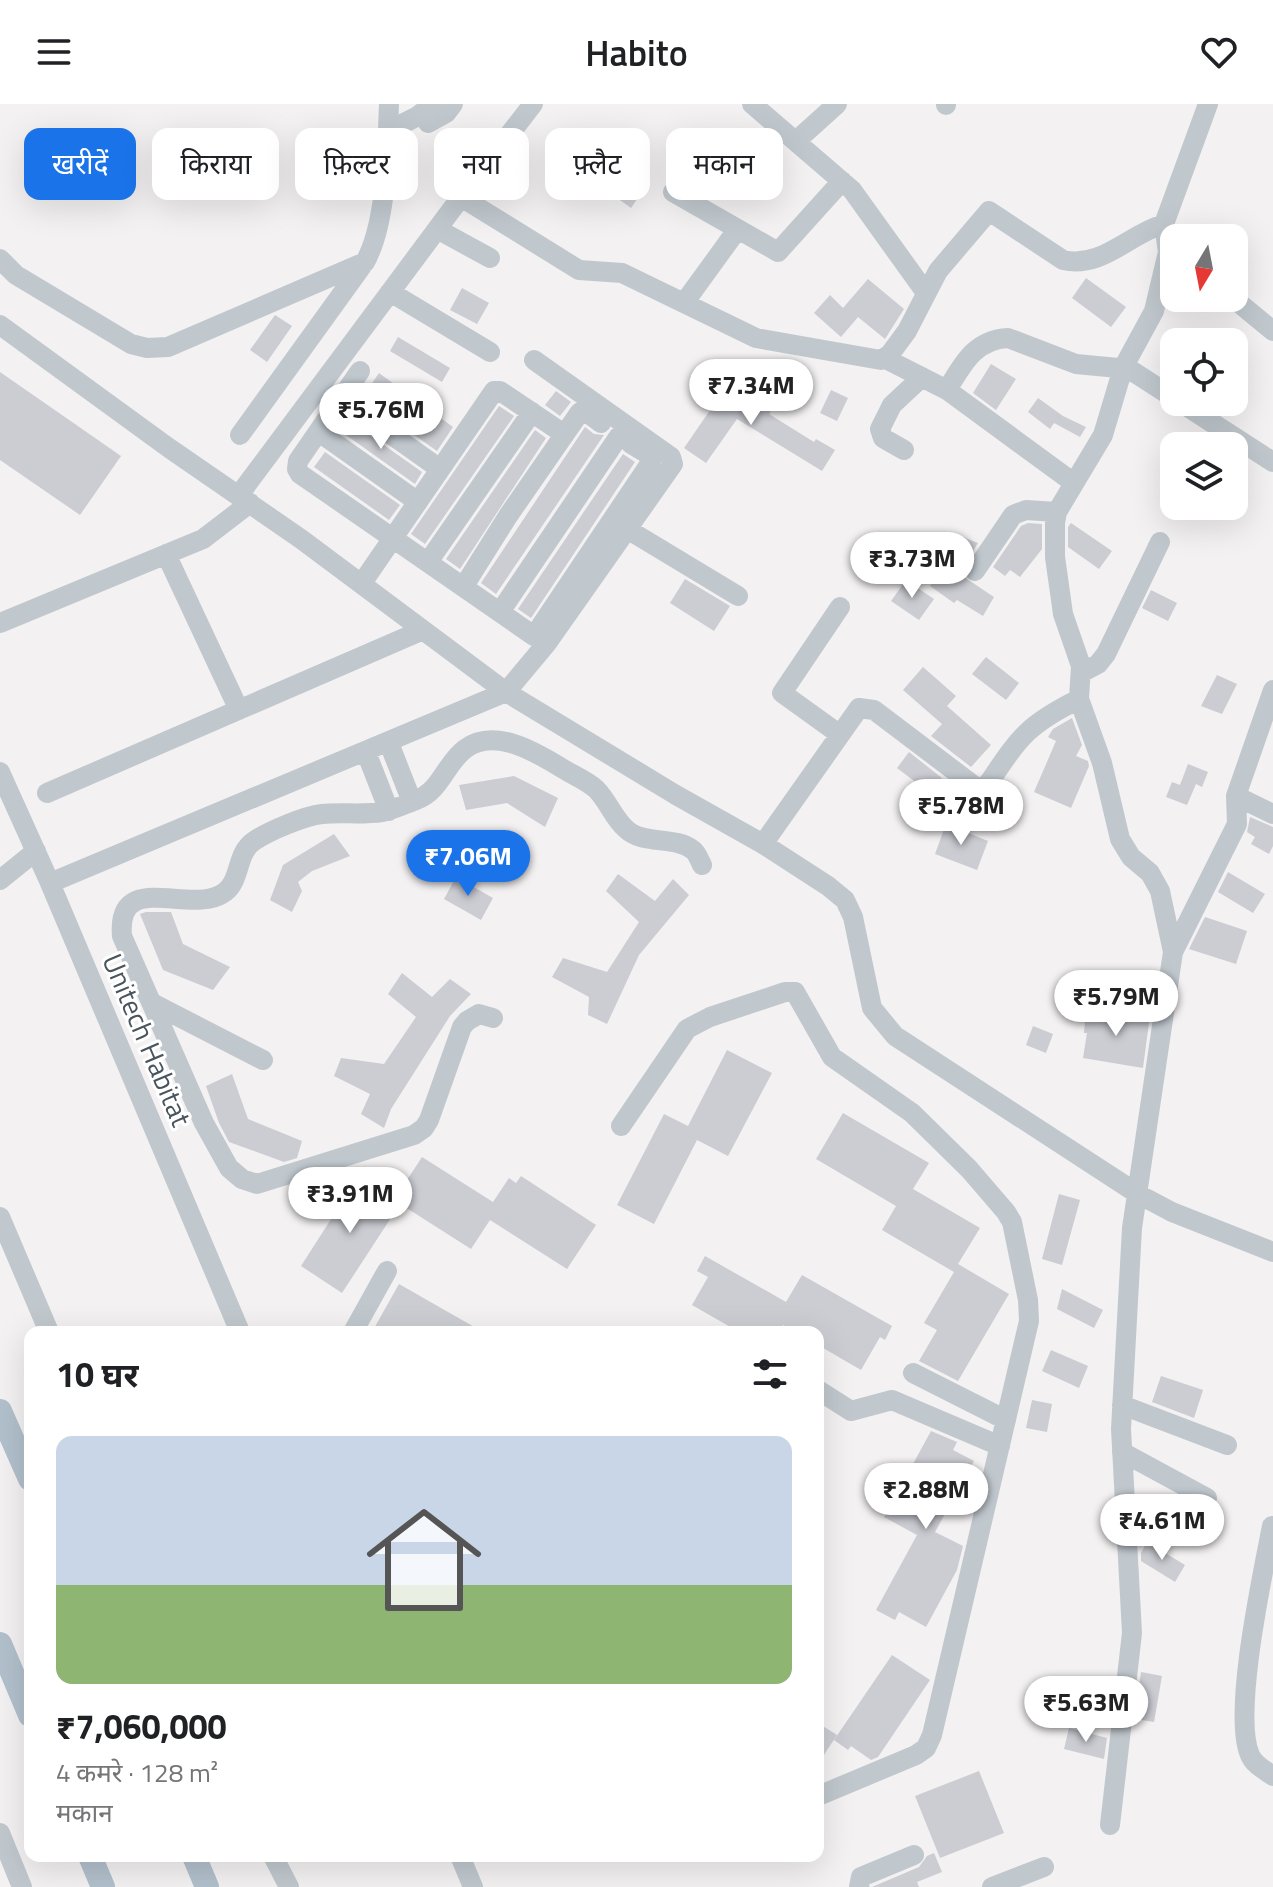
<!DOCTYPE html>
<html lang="hi">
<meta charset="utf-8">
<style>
:root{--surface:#fff;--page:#f2f2f2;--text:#202124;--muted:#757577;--line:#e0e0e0;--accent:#1a73e8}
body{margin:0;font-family:"Titillium Web","Noto Sans Devanagari",sans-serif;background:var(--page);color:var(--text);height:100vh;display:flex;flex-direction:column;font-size:30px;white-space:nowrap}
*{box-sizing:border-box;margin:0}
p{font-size:26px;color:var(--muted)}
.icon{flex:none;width:44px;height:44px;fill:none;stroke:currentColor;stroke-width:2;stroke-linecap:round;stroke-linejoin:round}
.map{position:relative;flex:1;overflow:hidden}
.sheet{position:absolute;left:24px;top:1222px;width:800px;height:536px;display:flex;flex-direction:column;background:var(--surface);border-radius:16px;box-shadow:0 8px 32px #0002}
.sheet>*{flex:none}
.hud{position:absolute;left:24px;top:24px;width:800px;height:72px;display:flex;gap:16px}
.needle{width:52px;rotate:190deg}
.tools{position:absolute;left:1160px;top:120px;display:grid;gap:16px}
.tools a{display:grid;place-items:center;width:88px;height:88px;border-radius:16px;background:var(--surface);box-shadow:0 8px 32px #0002;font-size:40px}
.price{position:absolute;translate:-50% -68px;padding:0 18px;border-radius:28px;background:#fff;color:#222;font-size:26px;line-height:52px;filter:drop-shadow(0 2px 4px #0008)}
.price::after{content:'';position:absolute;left:50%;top:48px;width:24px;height:18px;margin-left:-12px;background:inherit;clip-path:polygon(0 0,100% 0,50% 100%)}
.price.on{background:var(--accent);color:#fff}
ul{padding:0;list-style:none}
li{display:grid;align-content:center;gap:16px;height:424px;padding:0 32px}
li+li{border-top:2px solid var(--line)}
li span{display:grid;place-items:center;height:248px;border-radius:16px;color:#555}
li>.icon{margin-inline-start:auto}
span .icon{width:144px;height:144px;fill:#fffc;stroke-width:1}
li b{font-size:34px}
h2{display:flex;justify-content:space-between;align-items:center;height:96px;padding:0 32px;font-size:34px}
.pill{padding:0 28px;border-radius:16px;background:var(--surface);box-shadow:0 8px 32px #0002;font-size:28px;line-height:72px}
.pill.on{background:var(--accent);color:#fff}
header{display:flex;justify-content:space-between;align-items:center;height:104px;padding:0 32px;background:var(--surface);font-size:36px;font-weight:600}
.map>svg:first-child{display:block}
</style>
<header><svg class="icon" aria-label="menu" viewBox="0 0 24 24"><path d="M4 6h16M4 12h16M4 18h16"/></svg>Habito<svg class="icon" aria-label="heart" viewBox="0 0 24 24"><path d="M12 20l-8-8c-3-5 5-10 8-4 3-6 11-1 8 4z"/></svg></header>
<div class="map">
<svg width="1273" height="1783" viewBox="0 0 1273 1783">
<rect width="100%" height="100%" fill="#f3f1f1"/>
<path fill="#cbcdd3" d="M631,66L649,78L631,104L613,91Z
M1086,174L1126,203L1111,223L1072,194Z
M868,175L904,205L885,235L858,213L841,233L814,209L830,191L843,204Z
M462,184L489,199L477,220L450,206Z
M275,211L292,222L267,258L250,246Z
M398,233L450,264L442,278L390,247Z
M991,260L1016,275L996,306L973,289Z
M0,268L121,352L80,411L0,356Z
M379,269L453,323L437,347L362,294Z
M732,271L745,281L740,286L771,308L769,310L814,338L816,335L835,346L822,367L737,315L706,359L684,344L715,299L712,296Z
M831,286L848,294L837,317L820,309Z
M556,287L571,298L560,312L545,301Z
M1038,294L1063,312L1086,323L1080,333L1054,319L1050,325L1028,308Z
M499,302L514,312L425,440L411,430Z
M347,315L422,368L415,380L339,326Z
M585,323L594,330L604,331L496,490L481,479Z
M535,326L546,334L460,465L446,455Z
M325,348L400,401L389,416L314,363Z
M623,350L635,358L531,514L518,505Z
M1028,419L1042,420V445L1020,473L1010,466L1005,472L993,463L1021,422Z
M1071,419L1112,447L1099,465L1068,443V423Z
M963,433L978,439L964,460V473L994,493L983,512L957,496L954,499L930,482L949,457L952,460Z
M685,475L730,502L714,527L670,499Z
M906,476L934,495L919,516L891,497Z
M1151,486L1177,499L1168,517L1142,504Z
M986,553L1019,579L1006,596L972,570Z
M923,563L956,592L947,602L991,641L971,663L931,632L942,620L903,586Z
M1217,571L1237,580L1222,610L1201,602Z
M1072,614L1082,641L1076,652L1088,657L1089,662L1071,704L1034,688L1056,637L1048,633L1053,625Z
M909,648L942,674L930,689L897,664Z
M1188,660L1208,668L1202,683L1196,680L1187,701L1166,693L1172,678L1180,681Z
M514,672L558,694L545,723L507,699L466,706L459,681Z
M1250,713L1273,723V742L1269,750L1251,740L1255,733L1247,728Z
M946,720L988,737L977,766L935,750Z
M334,730L350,752L312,767L298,778L302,787L292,808L270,796L283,761Z
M1228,768L1265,790L1253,809L1218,788Z
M618,770L655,797L673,775L689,791L639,851L607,920L588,911L589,893L552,873L563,854L607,868L639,818L606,787Z
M456,773L493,794L481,816L444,795Z
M146,808H171L183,840L230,863L213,886L163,866L140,810Z
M1205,813L1247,827L1236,860L1189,845Z
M402,869L432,893L450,875L471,890L450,912L391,1005L384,1024L361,1010L370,990L334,972L341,954L384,960L416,913L388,890Z
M1086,906L1150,911L1143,964L1083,954L1087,929H1084Z
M1033,922L1053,930L1046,949L1026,941Z
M727,946L772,969L728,1052L697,1036L654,1120L617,1101L664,1010L688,1022Z
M232,970L248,1015L302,1037L297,1054L284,1058L229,1038L219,1019L206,982Z
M843,1009L929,1059L913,1085L980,1124L958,1160L1009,1190L958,1277L919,1257L937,1226L924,1219L954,1168L882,1126L896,1102L816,1055Z
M422,1053L493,1098L509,1074L516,1079L521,1072L596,1121L567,1165L490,1116L471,1145L394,1096Z
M358,1073L400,1100L342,1189L301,1162Z
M1059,1090L1080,1096L1062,1161L1042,1155Z
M705,1152L786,1198L802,1171L892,1222L885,1236L880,1233L861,1266L818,1241V1228H794L783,1221L779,1228H739L692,1201L708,1173L697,1167Z
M399,1180L483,1228H372Z
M1062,1185L1103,1206L1094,1224L1057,1205Z
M1051,1246L1088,1262L1079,1284L1042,1267Z
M1161,1272L1203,1286L1194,1314L1152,1298Z
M1032,1296L1052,1300L1047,1328L1026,1324Z
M931,1327L957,1338L953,1346L974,1357L935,1428L963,1442L957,1466L926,1523L899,1508L895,1516L876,1506L917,1431L884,1413Z
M1147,1438L1185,1461L1175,1478L1141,1457V1449Z
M892,1551L930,1576L878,1653L871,1656L851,1642L848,1646L834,1636Z
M1141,1568L1162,1572L1154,1618L1135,1615Z
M818,1619L837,1631L818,1660Z
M1069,1624L1107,1634L1104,1655L1064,1645Z
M979,1667L1004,1729L940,1754L915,1692Z
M934,1749L942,1768L917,1778L919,1783H872L919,1763L927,1752Z"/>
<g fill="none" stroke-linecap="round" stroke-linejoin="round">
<path stroke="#c0c8ce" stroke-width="20" d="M752,0L852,86L926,189
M946,0V1
M428,19L446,9L453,0
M388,27L416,13L434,0
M796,37L837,0
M673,88L778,148L842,77
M461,93L579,166L622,169L756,234L881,256L890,250L907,227L938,167L989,107L1063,156C1102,165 1129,130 1164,120
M437,125L490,154
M0,155L16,171L131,240L147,244L168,243L365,158C387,119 387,46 389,0
M390,188L490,248
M1233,194L1273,227
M684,199L737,126
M0,221L169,344L301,435L506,588L676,691L763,740L828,782L845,796L853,813L872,904L895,932L1138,1090L1172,1108L1273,1148
M886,255L947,286L1074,379
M360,267L298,357L297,365L300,370L534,532L651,358V352L631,340
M947,286C963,260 974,236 1008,234L1076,260L1129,265L1174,294
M341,295L440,365
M1180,298L1273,358
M319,328L418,398
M240,331L362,162
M904,346L883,334L880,325L892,301L922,273
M239,391L461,93L533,0
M627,425L738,492
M166,450L239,606
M428,458L532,308
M975,467L1013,411L1026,406L1057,408
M362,479L494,287H500L564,330
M464,482L508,412L580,308L585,307L601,319
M500,508L619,332
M0,519L203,435L250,399
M1081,569L1098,560L1106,550L1160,438
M839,630L782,589L840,503
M389,639L412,698
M366,648L389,707
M0,668L50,779L240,1228
M47,689L423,526
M1236,692L1273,710
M763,740L859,604L874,606L977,684L985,683L990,677C1021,631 1029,620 1079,595
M0,776L36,747
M50,779L506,588L547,539L673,360L671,353L534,256
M1173,848L1237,720L1236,692L1273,586
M152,899L263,956
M493,914L479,910L467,917L462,923L429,1016L424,1024L414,1031L257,1080L242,1075L229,1064L204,1019L122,832C116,764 192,813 225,788C241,776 236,749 254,737C269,727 304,712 322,710C341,708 362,711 382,708C394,706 405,700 416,696C441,687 445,660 465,645C495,622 539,650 565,666C575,672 587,677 596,685C608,697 613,713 625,724C642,742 674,731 693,746C697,749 700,757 702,761
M621,1022L687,925L710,913L785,888H795L832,953L912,1009L969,1065L1006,1108L1012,1118L1028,1196L1029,1217L932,1631L926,1644L916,1651L818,1692
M0,1113L49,1228
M353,1228L387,1167
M913,1269L1006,1316
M818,1286L851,1307L892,1296L1000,1342
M1122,1301L1227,1341
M1122,1348L1207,1394
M1272,1422C1263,1469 1232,1610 1250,1651C1254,1661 1265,1666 1273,1672
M1110,1721L1132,1529L1121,1325L1132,1124L1173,848L1160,787L1150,769L1131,753L1120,735L1102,659L1079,595L1081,562L1063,510L1055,453V419L1057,408L1103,331L1123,264L1154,207L1168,148L1164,120L1208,0
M0,1729L22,1783
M273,1752L289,1783
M460,1752L473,1783
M859,1783L861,1773L914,1751
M992,1783L1044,1763"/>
<path stroke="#b2c0cd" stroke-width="24" d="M0,1307L30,1375
M0,1540L30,1611
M90,1752L103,1783
M194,1752L207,1783"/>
</g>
<g text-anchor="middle" stroke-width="6" stroke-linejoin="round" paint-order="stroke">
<g font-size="28" fill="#4a545d" stroke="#fff">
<text transform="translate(147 936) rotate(67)" y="10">Unitech Habitat</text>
</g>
</g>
</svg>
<div class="tools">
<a><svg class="needle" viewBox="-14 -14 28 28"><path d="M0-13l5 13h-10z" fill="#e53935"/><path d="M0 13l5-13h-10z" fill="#757577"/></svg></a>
<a><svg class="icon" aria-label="locate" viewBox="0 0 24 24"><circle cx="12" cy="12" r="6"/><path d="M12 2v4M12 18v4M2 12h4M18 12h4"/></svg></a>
<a><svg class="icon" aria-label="layers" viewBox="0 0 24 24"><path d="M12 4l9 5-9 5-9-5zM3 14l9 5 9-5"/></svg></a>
</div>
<b class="price" style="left:751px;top:323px">₹7.34M</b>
<b class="price" style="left:381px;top:347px">₹5.76M</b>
<b class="price" style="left:912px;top:496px">₹3.73M</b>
<b class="price" style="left:961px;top:743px">₹5.78M</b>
<b class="price on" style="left:468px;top:794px">₹7.06M</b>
<b class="price" style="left:1116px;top:934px">₹5.79M</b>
<b class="price" style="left:350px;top:1131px">₹3.91M</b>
<b class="price" style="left:926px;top:1427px">₹2.88M</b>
<b class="price" style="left:1162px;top:1458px">₹4.61M</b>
<b class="price" style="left:1086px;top:1640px">₹5.63M</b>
<div class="hud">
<a class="pill on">खरीदें</a>
<a class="pill">किराया</a>
<a class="pill">फ़िल्टर</a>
<a class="pill">नया</a>
<a class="pill">फ़्लैट</a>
<a class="pill">मकान</a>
</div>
<section class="sheet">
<h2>10 घर<svg class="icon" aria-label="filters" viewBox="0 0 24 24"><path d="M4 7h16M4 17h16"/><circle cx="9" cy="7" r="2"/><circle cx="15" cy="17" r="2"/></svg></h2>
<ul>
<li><span style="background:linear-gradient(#c9d6e8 60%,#8fb573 0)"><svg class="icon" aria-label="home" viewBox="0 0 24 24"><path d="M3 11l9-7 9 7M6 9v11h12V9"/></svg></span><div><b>₹7,060,000</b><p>4 कमरे · 128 m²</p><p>मकान</p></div></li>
</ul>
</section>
</div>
